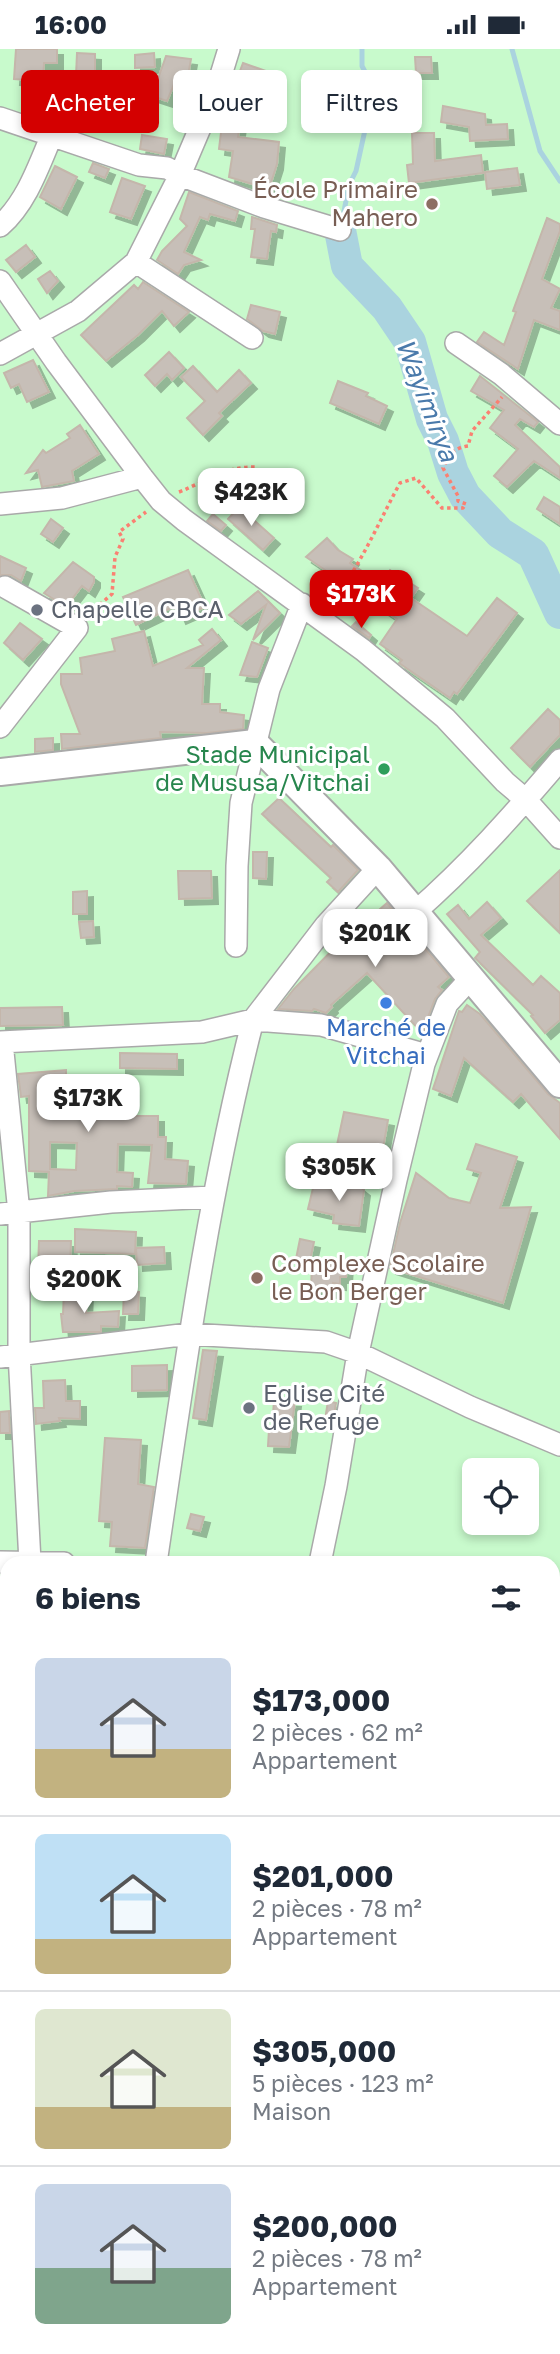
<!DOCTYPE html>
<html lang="fr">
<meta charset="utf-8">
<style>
:root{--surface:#fff;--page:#f2f2f3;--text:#1f2937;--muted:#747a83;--line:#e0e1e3;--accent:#d40000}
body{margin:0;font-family:"Golos Text",sans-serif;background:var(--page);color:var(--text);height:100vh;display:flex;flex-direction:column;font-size:26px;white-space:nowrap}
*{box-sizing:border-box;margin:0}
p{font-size:23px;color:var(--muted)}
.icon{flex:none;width:38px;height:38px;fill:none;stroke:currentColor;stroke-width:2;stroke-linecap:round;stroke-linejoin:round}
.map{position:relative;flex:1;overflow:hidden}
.side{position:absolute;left:0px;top:1507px;width:560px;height:800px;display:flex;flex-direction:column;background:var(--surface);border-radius:21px 21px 0 0;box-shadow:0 4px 10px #0003}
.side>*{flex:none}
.banner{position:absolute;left:21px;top:21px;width:518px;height:63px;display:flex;gap:14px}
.buttons{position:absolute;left:462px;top:1409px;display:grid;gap:14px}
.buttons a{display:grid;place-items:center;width:77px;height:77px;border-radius:10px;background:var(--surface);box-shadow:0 4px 10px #0003;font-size:35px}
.price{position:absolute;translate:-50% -60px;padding:0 16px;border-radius:14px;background:#fff;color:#222;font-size:23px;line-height:46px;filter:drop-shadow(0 2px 4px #0008)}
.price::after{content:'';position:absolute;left:50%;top:42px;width:21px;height:16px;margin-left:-10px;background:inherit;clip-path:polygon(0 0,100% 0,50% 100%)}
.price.selected{background:var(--accent);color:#fff}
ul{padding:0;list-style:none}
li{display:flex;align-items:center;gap:21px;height:175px;padding:0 35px}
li+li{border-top:2px solid var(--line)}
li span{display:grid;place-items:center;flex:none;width:196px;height:140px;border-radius:10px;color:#555}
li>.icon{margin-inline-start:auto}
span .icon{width:84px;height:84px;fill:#fffc;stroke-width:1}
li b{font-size:30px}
h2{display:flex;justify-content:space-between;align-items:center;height:84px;padding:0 35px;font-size:30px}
.tag{padding:0 24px;border-radius:10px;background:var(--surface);box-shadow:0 4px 10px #0003;font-size:24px;line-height:63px}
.tag.selected{background:var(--accent);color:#fff}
.status{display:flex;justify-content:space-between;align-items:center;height:49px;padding:0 35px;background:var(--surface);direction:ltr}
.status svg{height:19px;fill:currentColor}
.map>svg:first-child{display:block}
</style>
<div class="status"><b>16:00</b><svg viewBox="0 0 49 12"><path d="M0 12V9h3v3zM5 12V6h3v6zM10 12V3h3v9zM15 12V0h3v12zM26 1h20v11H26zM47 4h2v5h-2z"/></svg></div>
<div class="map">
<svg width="560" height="2305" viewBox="0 0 560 2305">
<defs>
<filter id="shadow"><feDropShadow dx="6" dy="6" stdDeviation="0" flood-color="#0004"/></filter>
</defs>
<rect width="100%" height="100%" fill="#f2efe9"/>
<path fill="#c8facc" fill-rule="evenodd" d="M0,0H560V2305H0ZM474,1421H527V1474H474ZM7,1514H553V2300H7Z"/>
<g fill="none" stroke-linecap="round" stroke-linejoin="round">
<path stroke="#aad3df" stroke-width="5" d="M512,0L540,102L560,132
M341,178L349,136L356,122L374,40L362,17V0"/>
<path stroke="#aad3df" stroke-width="32" d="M340,181L347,217L387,259L410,293L432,370L443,392L453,424L465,447L500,484L533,505L560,564"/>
</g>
<path fill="#c7bfb8" stroke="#c4b6ab" stroke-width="2" fill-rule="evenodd" filter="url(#shadow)" d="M16,0H57V14H44L43,32L14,30Z
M77,4L95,5V28L76,27Z
M154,4L155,18L135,19V6Z
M166,7L191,10L188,27L178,26L167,52L152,47Z
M415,8H431L432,24H416Z
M243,14L277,26L273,50H268L266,64L242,61L238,88L279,93L277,115L269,140L229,128L233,102L219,100L224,59H226Z
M110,34L111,60L89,58L88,35Z
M443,57L485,65L486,76L507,75L508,90L470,92L469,78L441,73Z
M412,84H434L435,112L481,106L483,124L409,134L407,116L413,115Z
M142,86L167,90L164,105L140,100Z
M93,114L109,120L105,129L89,123Z
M55,117L77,128L61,160L40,148Z
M517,119L520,136L487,140L485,123Z
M122,129L145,137L131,170L110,163Z
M189,143L238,162L235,172L210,165L208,171L200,168L184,203L201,211L184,216L178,225L157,211L162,202L187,177L180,170Z
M252,168L277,176L276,183L271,182L267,210L251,208L255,180H251Z
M547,169L560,175V182L542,230L560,240L551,259L560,262V281L534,271L518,320L477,293L484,283L504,296L516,263L513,262Z
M26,196L35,208L16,223L6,211Z
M50,222L58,232L47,244L38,230Z
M143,233L189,263L174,277L162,262L138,286L106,312L81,286L134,236L138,240Z
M251,256L280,263L275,285L263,282L247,270Z
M169,303L184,319L172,331L167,325L155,337L145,326Z
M33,311L49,343L27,353L19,335L11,339L4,324Z
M193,317L217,343L239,321L251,334L219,364L222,367L203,386L187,369L205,352L181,328Z
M480,327L538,373L534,378L520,370L515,376L560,418V429L534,412L507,438L494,427L518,400L490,379L504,361L471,342Z
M338,332L368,344L366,347L387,357L379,375L330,354Z
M80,376L99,405L72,422L74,432L42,438L38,421L26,424L43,401L46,404L70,389L67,385Z
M544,448L560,458V475L537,460Z
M239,458L274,489L263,501L228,470Z
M213,465L226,476L221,482L207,472Z
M51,470L63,479L53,493L41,485Z
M327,489L338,501L353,510L350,514L380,534L390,521L418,539L411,549L467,587L497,549L517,564L457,645L454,643L450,649L399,614L402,611L380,595L397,570L306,508Z
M0,507L26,519L21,532L11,526H0Z
M73,513L94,528V533L89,542L82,537L66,558L44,544Z
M188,521L205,558L180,569L175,557L136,576L123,548Z
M258,542L280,564L253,591L266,556L241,575L229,566Z
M356,573L371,586L369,589L352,577Z
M20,574L42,590L23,611L4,594Z
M212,580L221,591L187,619H204L202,655H220V663L244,666L243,680L207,684L160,683L161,689L62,700L61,685H80L61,635V625H82L80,609L115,602L112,590L144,582L153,617L203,596L199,591Z
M252,593L268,599L257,628L240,626Z
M548,660L560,671V686L530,718L511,699Z
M53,689V701L35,703V690Z
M279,749L331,798L333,796L358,821L338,843L327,833L331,829L262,765Z
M253,803H267L266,830L253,829Z
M560,821V884L527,852Z
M178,822H211L212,849L179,850Z
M87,842V865H73V843Z
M487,853L501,869L481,886L533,936L541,927L560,944V971L545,984L531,967L533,966L475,909L480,903L447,865L458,856L469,870Z
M387,854L449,928L438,938L442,941L435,950L422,984L367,924L331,956L332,958L326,964L314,960L312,962L278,960L294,940L368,865L371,868Z
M93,872L94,888L81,889L79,873Z
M467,956L480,965L548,1045L560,1054V1090L521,1045L513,1053L464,1009L451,1047L433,1040L459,962L462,963Z
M62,958L63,976L0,977V959Z
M120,1004L177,1005V1020L120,1019Z
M66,1021V1029L118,1027V1048L125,1050L121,1067H158V1088H166L165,1110L188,1112L186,1135L148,1134L152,1096L118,1095L117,1123L133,1124L132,1138L117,1137V1140L74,1142L48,1147L49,1123L29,1122V1047L21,1048L18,1025ZM50,1093L77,1094L76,1121L50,1120Z
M344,1063L388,1071L382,1105L337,1096Z
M476,1095L517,1108L500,1159L531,1158L503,1254L390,1219L400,1174L416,1124L449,1149L470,1154L481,1124L467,1120Z
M349,1129L364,1141L359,1177L333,1174L334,1166L308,1160L314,1135L345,1141Z
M75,1180L136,1183L135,1205L75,1203Z
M300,1190L314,1193L310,1212L296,1210Z
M39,1192H71L70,1218L38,1220Z
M164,1198L165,1214L137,1216L136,1199Z
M312,1212L347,1214L346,1228H340V1235L333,1234V1243L311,1242Z
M64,1241L87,1242L86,1264L119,1262L118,1278L101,1277V1283H63L61,1265H63Z
M124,1242L139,1243L138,1265H123Z
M203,1301L217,1302L206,1371L193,1369Z
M167,1316V1341L132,1342V1317Z
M65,1331L66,1352H80V1370L59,1369L60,1372L36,1375L35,1359H44L43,1332Z
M274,1351L295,1352L289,1398L268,1397L269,1380L272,1381Z
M328,1352L336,1354L333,1372L325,1371Z
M9,1362L10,1384H0V1363Z
M105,1389L141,1391L138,1435L154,1438L145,1499L110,1497L112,1473L99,1472Z
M191,1465L204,1468L200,1482L187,1479Z"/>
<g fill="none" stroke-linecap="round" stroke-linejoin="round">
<defs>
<path id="minor" d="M0,69L139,116L167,119L180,126L264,158L340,181
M0,177C26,154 38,119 51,88
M136,213L252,289
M0,232L56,313L142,428L161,452L184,471L363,601L445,669L505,733L526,751L560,789
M456,294L501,325L560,375
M0,305L78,262L136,213L180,126L217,39L229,0
M0,455L62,449L142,428
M0,678L77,579L5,538
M414,864C467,818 515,764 560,711
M236,897L237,817L241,754L269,640L302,555
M0,993L202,983L253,971L326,876L378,819
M2,993L19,1164V1304L30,1513
M0,1165L111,1153L212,1148
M0,1308L189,1285L326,1293L358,1304L470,1358L560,1396
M0,1513L64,1514
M156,1514C183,1332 207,1150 253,971L321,976L427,1006
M320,1514L336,1437L358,1304L396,1131L424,1015L447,955L470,930
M553,1724L560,1729
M0,1733L7,1732
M0,1862L7,1861
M0,1971L7,1975
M553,1983L560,1984
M0,2051L7,2041
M0,2132L7,2133
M553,2183H560
M0,2208L7,2207"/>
<path id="tertiary" d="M0,723L255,694L378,819L560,1035"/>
<path id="secondary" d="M0,1640L7,1639
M154,2300L155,2305"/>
</defs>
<use href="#minor" stroke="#a9a9a9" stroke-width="24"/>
<use href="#tertiary" stroke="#a9a9a9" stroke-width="30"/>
<use href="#secondary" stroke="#707d05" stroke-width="33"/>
<path stroke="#fa8072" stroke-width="3.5" stroke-dasharray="3.5 3.5" stroke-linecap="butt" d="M179,443C207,432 225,417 256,418
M329,556C360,519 377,476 400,434L416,429L442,459H463L466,455L458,452V447L443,419C449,406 453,399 468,397L472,382L502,348
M89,565L112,545L115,508L123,490L119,483L146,463"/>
<use href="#minor" stroke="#fff" stroke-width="21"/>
<use href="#tertiary" stroke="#fff" stroke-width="26"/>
<use href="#secondary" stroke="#f7fabf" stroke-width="30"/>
</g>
<g fill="#8d6e63" stroke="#fff" stroke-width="2.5">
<circle cx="432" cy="155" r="7"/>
<circle cx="257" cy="1229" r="7"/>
</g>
<g fill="#6b7280" stroke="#fff" stroke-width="2.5">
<circle cx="37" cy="561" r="7"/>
<circle cx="249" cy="1359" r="7"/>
</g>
<circle fill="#2e9e5b" stroke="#fff" stroke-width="2.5" cx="384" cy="720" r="7"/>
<circle fill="#3f7fe0" stroke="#fff" stroke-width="2.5" cx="386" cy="954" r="7"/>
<g text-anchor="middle" stroke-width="6" stroke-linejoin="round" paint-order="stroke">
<g font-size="24" fill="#785e54" stroke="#fff" text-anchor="end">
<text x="418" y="149">École Primaire<tspan x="418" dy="28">Mahero</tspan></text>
<text x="271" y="1223" text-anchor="start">Complexe Scolaire<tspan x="271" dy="28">le Bon Berger</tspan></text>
</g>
<g font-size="24" fill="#5b616d" stroke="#fff" text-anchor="start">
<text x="51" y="569">Chapelle CBCA</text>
<text x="263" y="1353">Eglise Cité<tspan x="263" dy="28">de Refuge</tspan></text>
</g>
<g font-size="24" fill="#27864d" stroke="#fff" text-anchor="end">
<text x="370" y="714">Stade Municipal<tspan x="370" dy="28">de Mususa/Vitchai</tspan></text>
</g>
<g font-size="24" fill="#366cbe" stroke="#fff">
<text x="386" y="987">Marché de<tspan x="386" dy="28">Vitchai</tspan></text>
</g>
<g font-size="26" font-style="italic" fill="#4a7aab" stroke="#fff">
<text transform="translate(427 351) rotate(69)" y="9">Wayimirya</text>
</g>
</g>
</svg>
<div class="buttons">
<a><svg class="icon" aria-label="locate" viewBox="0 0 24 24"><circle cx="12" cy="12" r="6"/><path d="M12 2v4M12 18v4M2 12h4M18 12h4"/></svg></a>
</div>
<b class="price" style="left:251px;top:479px">$423K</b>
<b class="price selected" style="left:361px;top:581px">$173K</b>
<b class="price" style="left:375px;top:920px">$201K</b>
<b class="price" style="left:88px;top:1085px">$173K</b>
<b class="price" style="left:339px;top:1154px">$305K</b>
<b class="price" style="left:84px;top:1266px">$200K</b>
<div class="banner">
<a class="tag selected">Acheter</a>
<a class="tag">Louer</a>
<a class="tag">Filtres</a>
</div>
<section class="side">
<h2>6 biens<svg class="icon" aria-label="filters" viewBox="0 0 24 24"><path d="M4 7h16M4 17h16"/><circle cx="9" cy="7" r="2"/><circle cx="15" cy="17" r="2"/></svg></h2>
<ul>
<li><span style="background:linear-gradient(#c9d6e8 65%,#c2b280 0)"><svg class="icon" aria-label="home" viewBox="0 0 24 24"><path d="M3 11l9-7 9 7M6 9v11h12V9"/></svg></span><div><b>$173,000</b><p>2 pièces · 62 m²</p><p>Appartement</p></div></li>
<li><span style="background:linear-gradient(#bfe0f5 75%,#c2b280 0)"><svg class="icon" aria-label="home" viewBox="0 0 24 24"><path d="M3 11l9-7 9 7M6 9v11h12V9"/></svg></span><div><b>$201,000</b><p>2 pièces · 78 m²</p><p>Appartement</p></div></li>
<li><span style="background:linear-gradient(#dfe7d0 70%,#c2b280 0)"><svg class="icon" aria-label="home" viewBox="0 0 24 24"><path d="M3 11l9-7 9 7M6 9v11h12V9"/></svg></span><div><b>$305,000</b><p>5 pièces · 123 m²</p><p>Maison</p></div></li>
<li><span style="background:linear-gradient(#c9d6e8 60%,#7fa58c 0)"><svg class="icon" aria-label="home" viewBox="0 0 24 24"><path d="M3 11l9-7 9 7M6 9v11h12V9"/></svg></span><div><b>$200,000</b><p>2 pièces · 78 m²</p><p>Appartement</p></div></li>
</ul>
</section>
</div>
